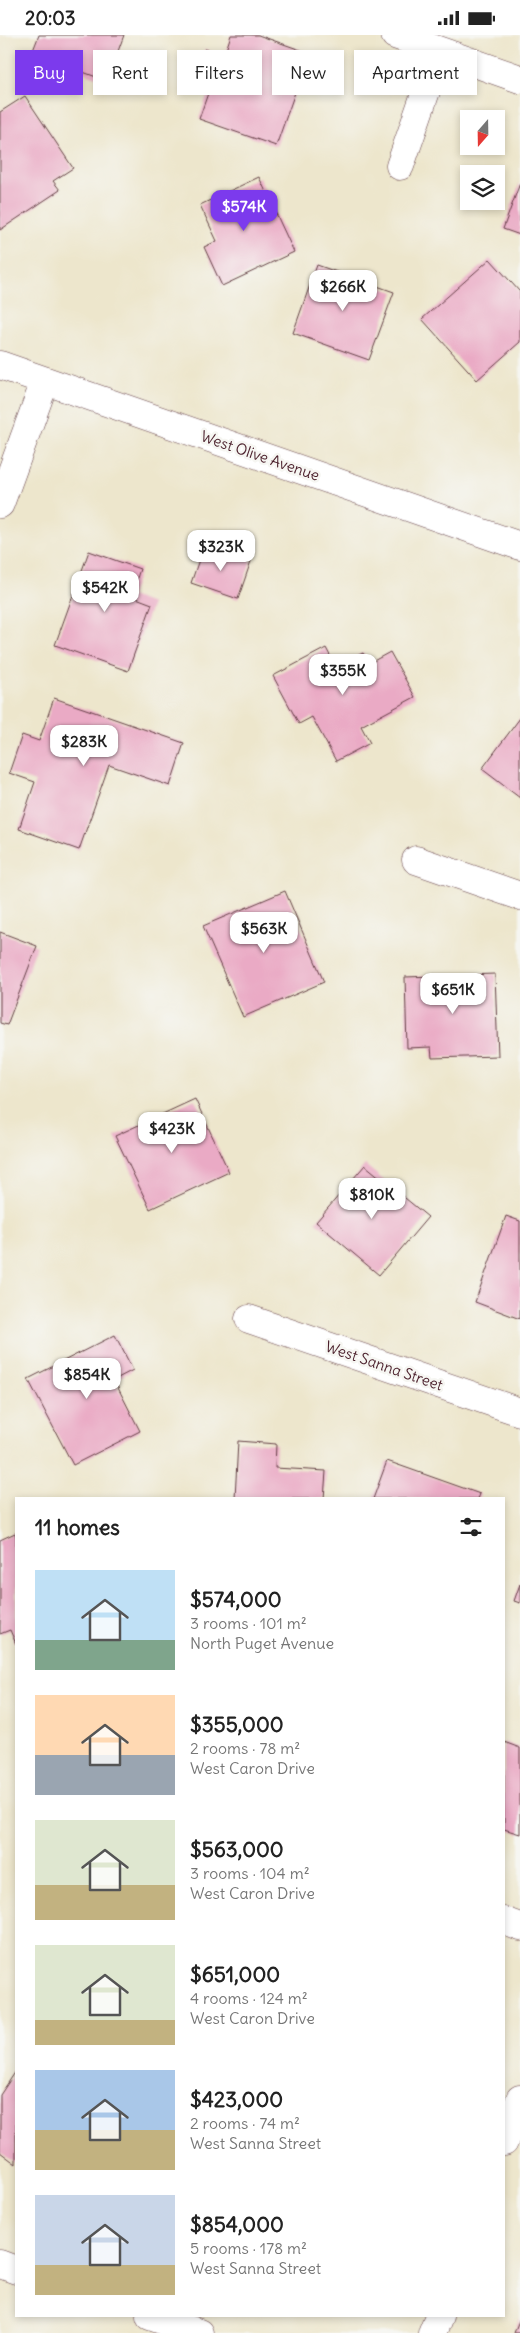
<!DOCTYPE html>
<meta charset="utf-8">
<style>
:root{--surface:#fff;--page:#f2f2f2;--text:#222;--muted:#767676;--accent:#7c3aed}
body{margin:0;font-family:Delius,sans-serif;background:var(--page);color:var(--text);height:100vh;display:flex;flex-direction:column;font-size:19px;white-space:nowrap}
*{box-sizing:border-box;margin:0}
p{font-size:16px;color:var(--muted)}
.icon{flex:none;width:28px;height:28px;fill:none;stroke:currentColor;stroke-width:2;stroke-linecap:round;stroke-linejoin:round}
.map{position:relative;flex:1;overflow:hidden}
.sheet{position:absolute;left:15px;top:1462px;width:490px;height:820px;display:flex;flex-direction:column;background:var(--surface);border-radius:0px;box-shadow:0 2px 8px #0003}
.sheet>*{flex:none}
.top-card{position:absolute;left:15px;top:15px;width:490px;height:45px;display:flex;gap:10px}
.needle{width:32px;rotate:200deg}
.fabs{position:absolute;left:460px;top:75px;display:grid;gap:10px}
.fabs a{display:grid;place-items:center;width:45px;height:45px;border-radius:0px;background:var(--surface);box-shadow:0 2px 8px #0003;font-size:25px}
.price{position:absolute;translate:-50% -42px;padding:0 11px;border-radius:10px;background:#fff;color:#222;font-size:16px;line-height:32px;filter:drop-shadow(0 1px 2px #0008)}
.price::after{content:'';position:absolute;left:50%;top:30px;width:15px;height:11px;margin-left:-8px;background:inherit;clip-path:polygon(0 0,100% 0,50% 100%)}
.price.current{background:var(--accent);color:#fff}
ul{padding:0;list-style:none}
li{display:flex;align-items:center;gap:15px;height:125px;padding:0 20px}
li span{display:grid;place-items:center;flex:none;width:140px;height:100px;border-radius:0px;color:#555}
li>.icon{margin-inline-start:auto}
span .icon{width:60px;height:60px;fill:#fffc;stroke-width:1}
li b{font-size:21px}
h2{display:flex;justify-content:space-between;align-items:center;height:60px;padding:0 20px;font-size:21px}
.pill{padding:0 18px;border-radius:0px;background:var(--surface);box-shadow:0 2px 8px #0003;font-size:18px;line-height:45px}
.pill.current{background:var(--accent);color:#fff}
.status{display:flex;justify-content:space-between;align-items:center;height:35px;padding:0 25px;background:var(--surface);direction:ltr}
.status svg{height:14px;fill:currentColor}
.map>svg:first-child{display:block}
</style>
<div class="status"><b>20:03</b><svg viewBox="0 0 49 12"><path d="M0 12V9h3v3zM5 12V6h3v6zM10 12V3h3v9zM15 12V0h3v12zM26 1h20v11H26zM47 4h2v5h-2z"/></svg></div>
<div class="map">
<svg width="520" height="2298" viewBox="0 0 520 2298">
<rect width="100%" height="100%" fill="#f6f6f2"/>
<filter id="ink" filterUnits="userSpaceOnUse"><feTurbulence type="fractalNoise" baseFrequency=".02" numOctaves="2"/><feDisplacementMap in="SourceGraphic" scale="10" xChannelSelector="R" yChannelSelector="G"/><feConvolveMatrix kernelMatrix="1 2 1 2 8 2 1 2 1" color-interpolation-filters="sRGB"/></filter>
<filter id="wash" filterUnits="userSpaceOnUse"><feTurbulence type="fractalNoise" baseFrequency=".0096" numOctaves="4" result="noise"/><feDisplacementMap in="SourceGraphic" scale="20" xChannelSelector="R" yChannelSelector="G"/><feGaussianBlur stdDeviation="1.12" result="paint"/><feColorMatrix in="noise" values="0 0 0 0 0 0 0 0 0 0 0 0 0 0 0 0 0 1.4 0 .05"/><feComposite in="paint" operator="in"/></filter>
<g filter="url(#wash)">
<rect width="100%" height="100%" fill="#ede6cc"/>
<g id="blocks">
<path fill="#eaaac5" d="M39,0H124L107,46L32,18Z
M231,0H258L309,18L276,111L199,84L214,41L198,35L205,14L224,21Z
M25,61L73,133L53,146L60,155L0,195V77Z
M259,142L294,217L222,251L204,212L217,206L200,170Z
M520,148V200L503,194Z
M490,224L520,257V307L477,345L422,284Z
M317,230L394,257L369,325L293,298Z
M204,510L251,526L238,564L191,548Z
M89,516L140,534L131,561L152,569L128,636L55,610Z
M326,613L336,632L363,618L368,629L390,617L415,662L361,691L370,708L336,726L312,682L299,689L273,641Z
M54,663L184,708L170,751L109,730L79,815L19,794L35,747L9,738L22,700L39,706Z
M520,683V763L482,734Z
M285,856L324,947L243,982L203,891Z
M0,897L37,911L7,990L0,988Z
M495,939L498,1021L432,1023L431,1012L407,1013L405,942Z
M195,1064L229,1137L150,1174L115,1101Z
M365,1130L428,1182L379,1240L316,1187Z
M506,1181L520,1186V1284L475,1267Z
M115,1300L133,1335L114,1345L140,1396L73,1430L28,1344Z
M238,1406L276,1409L275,1433L326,1436L324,1464H235Z
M387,1426L480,1459L478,1464H373Z
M15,1498L16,1502V1609L10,1595L0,1599V1505Z
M520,1549V1568L514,1566Z
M504,1707L520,1713V1799L504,1794Z
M16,2036V2129L0,2117V2060Z
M520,2283V2298H514Z"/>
</g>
</g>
<g filter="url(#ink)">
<use href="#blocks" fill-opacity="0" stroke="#623d43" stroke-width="1"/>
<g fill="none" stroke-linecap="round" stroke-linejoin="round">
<defs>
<path id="minor" d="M395,0L520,44
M400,131L440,16
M0,469L45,346
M416,825L520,861
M249,1284L520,1377
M504,1886L520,1892
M504,2107L520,2064
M0,2229L16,2235
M150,2281L199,2298
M432,2298L439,2281"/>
<path id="major" d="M0,330L520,511"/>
</defs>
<use href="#minor" stroke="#623d43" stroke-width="29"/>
<use href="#major" stroke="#623d43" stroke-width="29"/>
<use href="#minor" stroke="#fff" stroke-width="28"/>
<use href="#major" stroke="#fff" stroke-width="28"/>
</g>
</g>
<g text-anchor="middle" stroke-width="5" stroke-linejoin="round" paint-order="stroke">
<g font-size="15" fill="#4a1f2b" stroke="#f6f6f2">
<text transform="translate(260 421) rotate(19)" y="5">West Olive Avenue</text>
<text transform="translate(384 1331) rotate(19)" y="5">West Sanna Street</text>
</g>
</g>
</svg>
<div class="fabs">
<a><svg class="needle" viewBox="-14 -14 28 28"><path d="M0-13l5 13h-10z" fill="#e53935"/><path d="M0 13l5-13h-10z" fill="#767676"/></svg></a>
<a><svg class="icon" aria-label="layers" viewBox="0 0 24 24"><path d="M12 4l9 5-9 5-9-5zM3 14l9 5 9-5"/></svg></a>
</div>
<b class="price current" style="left:244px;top:197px">$574K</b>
<b class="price" style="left:343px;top:277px">$266K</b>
<b class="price" style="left:221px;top:537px">$323K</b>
<b class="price" style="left:105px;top:578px">$542K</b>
<b class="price" style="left:343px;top:661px">$355K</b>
<b class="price" style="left:84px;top:732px">$283K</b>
<b class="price" style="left:264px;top:919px">$563K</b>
<b class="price" style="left:453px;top:980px">$651K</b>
<b class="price" style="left:172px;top:1119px">$423K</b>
<b class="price" style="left:372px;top:1185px">$810K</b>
<b class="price" style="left:87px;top:1365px">$854K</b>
<div class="top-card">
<a class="pill current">Buy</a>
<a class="pill">Rent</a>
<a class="pill">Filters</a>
<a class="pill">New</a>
<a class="pill">Apartment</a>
</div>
<section class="sheet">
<h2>11 homes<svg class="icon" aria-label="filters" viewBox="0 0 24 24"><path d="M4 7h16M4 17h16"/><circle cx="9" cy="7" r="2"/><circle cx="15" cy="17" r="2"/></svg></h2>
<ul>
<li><span style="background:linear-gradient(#bfe0f5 70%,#7fa58c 0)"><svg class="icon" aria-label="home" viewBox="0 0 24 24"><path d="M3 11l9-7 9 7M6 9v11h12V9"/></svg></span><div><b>$574,000</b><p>3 rooms · 101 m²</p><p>North Puget Avenue</p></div></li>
<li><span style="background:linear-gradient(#ffd9b3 60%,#9aa5b1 0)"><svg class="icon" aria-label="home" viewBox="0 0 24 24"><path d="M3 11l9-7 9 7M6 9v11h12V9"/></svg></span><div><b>$355,000</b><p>2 rooms · 78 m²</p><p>West Caron Drive</p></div></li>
<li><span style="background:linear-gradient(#dfe7d0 65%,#c2b280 0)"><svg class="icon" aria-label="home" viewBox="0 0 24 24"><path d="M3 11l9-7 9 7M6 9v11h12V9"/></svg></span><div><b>$563,000</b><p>3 rooms · 104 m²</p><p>West Caron Drive</p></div></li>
<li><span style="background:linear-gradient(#dfe7d0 75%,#c2b280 0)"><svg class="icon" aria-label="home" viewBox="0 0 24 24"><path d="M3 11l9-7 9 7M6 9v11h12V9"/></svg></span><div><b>$651,000</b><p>4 rooms · 124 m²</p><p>West Caron Drive</p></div></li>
<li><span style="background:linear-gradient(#a9c7e8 60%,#c2b280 0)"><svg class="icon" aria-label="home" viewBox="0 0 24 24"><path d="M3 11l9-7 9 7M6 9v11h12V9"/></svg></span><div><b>$423,000</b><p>2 rooms · 74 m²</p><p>West Sanna Street</p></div></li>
<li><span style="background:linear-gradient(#c9d6e8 70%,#c2b280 0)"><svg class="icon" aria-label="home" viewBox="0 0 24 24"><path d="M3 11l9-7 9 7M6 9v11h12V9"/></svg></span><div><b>$854,000</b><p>5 rooms · 178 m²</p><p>West Sanna Street</p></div></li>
</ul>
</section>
</div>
